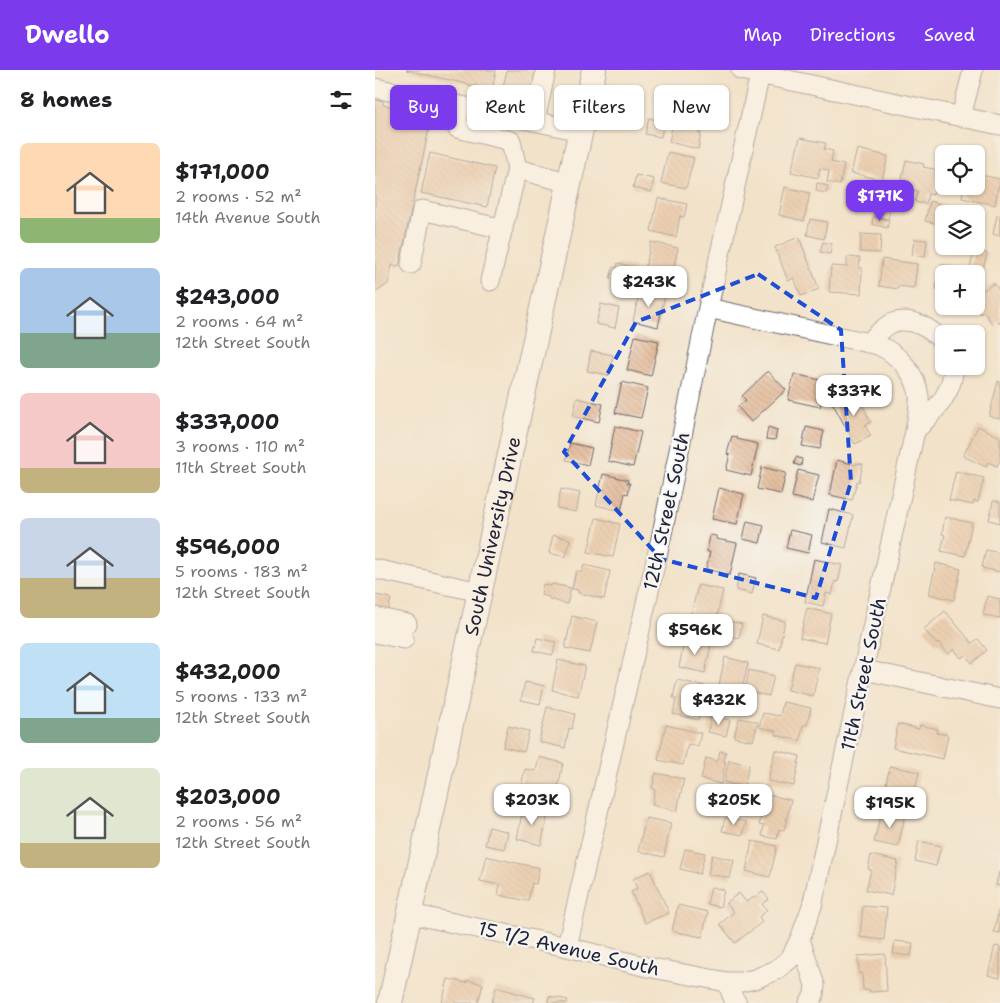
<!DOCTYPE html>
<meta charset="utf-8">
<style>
:root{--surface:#fff;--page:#f2f2f2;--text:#202124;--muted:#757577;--accent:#7c3aed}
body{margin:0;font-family:"Shantell Sans",sans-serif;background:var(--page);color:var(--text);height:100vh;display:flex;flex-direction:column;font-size:19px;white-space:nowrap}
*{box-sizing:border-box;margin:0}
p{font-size:16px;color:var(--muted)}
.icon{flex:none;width:28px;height:28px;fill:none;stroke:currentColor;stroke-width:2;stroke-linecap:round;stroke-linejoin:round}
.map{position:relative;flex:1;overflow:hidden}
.sheet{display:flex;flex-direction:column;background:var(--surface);width:375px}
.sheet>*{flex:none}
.hud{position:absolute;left:15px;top:15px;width:475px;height:45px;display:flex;gap:10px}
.fabs{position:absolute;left:560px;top:75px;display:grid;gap:10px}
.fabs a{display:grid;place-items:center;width:50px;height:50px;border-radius:8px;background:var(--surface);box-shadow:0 1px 4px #0004;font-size:25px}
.price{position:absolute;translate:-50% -42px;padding:0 11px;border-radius:10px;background:#fff;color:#222;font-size:16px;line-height:32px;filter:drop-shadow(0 1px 2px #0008)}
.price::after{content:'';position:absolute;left:50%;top:30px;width:15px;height:11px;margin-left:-8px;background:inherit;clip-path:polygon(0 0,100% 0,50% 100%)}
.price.on{background:var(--accent);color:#fff}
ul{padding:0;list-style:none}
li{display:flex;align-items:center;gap:15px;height:125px;padding:0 20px}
li span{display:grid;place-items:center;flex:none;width:140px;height:100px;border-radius:8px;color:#555}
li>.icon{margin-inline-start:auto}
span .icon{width:60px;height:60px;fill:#fffc;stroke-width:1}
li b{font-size:21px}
h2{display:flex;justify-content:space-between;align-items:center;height:60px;padding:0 20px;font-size:21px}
.pill{padding:0 18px;border-radius:8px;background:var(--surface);box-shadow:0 1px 4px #0004;font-size:18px;line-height:45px}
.pill.on{background:var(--accent);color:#fff}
header{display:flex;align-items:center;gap:30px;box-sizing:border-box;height:70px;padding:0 25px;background:var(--accent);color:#fff}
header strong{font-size:24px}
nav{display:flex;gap:28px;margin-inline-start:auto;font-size:18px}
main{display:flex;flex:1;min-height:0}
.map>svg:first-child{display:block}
</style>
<header>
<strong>Dwello</strong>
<nav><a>Map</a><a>Directions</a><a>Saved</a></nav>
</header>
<main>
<section class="sheet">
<h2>8 homes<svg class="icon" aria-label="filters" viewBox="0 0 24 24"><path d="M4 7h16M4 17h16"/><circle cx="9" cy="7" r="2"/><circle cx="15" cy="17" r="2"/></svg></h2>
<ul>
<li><span style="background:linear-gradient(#ffd9b3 75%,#8fb573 0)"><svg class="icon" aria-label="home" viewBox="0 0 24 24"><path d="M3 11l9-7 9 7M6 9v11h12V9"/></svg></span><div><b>$171,000</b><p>2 rooms · 52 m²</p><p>14th Avenue South</p></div></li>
<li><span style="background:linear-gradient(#a9c7e8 65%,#7fa58c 0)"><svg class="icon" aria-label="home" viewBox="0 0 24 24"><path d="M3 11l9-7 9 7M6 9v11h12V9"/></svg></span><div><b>$243,000</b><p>2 rooms · 64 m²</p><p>12th Street South</p></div></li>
<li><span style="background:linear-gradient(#f6c9c9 75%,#c2b280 0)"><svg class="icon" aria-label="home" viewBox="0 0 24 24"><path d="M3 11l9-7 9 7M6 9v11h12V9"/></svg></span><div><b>$337,000</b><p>3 rooms · 110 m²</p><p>11th Street South</p></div></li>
<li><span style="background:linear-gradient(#c9d6e8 60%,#c2b280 0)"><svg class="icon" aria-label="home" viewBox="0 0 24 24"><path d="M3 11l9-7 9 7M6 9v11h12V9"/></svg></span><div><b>$596,000</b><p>5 rooms · 183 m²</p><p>12th Street South</p></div></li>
<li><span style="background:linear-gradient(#bfe0f5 75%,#7fa58c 0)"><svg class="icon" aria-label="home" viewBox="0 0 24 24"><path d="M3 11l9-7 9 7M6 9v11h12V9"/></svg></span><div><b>$432,000</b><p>5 rooms · 133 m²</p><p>12th Street South</p></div></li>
<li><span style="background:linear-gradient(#dfe7d0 75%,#c2b280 0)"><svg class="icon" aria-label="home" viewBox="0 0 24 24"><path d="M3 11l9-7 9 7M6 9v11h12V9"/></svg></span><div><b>$203,000</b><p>2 rooms · 56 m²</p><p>12th Street South</p></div></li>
</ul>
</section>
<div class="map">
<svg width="625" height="933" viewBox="0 0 625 933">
<defs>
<pattern id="building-back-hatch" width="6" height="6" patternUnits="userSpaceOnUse" patternTransform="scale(1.25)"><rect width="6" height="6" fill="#e3b793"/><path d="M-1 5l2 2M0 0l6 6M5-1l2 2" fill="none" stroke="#c29d80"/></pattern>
</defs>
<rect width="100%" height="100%" fill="#f6f6f2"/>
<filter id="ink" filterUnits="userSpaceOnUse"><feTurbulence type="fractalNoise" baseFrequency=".02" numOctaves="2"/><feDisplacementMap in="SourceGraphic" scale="10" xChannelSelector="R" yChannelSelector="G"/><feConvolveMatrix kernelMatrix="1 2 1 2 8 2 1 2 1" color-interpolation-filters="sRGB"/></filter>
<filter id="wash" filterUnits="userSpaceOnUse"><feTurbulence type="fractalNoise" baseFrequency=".0096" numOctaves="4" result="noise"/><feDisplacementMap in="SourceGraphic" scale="20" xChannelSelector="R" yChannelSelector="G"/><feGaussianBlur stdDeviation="1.12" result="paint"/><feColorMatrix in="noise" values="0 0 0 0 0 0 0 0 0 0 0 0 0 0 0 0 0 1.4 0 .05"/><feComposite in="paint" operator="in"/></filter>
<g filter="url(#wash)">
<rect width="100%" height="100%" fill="#f2e2c9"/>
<g id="blocks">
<path fill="url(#building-back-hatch)" d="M31,0H121L117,20Z
M132,0H168L158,35L127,29L126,26Z
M0,30L8,31V35L57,45L24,196L17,195L13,214L0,223Z
M301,38L327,43L323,63H326L323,79L294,72Z
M274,48L289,52L286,67L270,64Z
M425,68L451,73L449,79L458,81L456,92L469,95L465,115L452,112L454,101L445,98L443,108L416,102Z
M482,79L513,86L507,110L476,103Z
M293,82L319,88L311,118L286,113Z
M55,83L120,98L112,137L46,123Z
M531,90L549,94L548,97L564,100L558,125L553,124L551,134L540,132L543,121L525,117Z
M601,104L625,109L620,135L587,128L589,116H601Z
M261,105L279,109L276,122L258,118Z
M442,113L453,116L451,123L441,121Z
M410,117L435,123L429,151L404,145Z
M504,117L518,120L514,139L500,136Z
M283,128L312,134L309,147L305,146L301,167L276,161Z
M555,131L571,136L567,153L564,152L563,154L550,151Z
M500,138L515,141L513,149L499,146Z
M622,145L625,146V166L618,164Z
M498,147L514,150L512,158L497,154Z
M435,149L452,152L449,169L432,165Z
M486,164L506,165L505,183L485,182Z
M424,167L444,219L426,226L419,208L413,211L400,177Z
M539,169L552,170L550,187L537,185Z
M276,172L303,178L296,210L269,204Z
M448,172L457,174L455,184L445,182Z
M599,181L612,183L608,200L595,198Z
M472,187L485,188L484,198H487L486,224L454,222L456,196L472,197Z
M507,189L542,194L539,218L523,216V219L504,216Z
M243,193L259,197L256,213L235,209L238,197L242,198Z
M566,194L593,200L592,204H569V221L561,219Z
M619,213L625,222V254L623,251L618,255L609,241L606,244L601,237V225Z
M265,220L290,225L283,257L258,251Z
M226,234L244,238L240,258L221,254Z
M260,266L284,271L276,306L252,300Z
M216,281L238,285L234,305L212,301Z
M393,301L411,320L376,352L363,337L371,330L367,326Z
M419,304L450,311L445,337L413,330Z
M623,311L625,312V349L614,346Z
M247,312L273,318L266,348L240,343Z
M480,322L496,352L490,355L496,366L480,374L458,334Z
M202,328L228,334L224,352L198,346Z
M240,356L266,362L258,397L233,391Z
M603,356L625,367V391L622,396L613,392L611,397L588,386Z
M393,357L402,360L400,370L391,369Z
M431,357L449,361L445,379L427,376Z
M357,366L362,367V369L383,374L376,406L351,400L355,385L352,384Z
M195,373L217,378L213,395L191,390Z
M421,387L427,389L426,396L419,394Z
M462,390L481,395V393L488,394L484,412L482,411L477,430L455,425Z
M387,397L411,403L406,424L382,419Z
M423,400L444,405L437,432L417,427Z
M581,401L609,408L603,432L599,431L598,435L574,430Z
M228,404L253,410L252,413H255L253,424L250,423L246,441L221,435Z
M344,418L369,424L362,454L337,449Z
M186,419L205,423L201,442L182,438Z
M618,431L625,432V453L614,450Z
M454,439L478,445L471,478L447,472Z
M570,447L597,453L590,486L566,481L570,465L567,464Z
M221,448L245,454L238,487L213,482Z
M372,451L389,455L385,473L368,469Z
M415,460L437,465L433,483L411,478Z
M178,465L195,469L191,487L174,483Z
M335,465L341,466V469L362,473L355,505L331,499L335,482H332Z
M611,480L625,483V502L607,498Z
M439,489L467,495L463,512L460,511L457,525L451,523L448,536L430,532Z
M561,493L586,499L579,530L554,524Z
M209,495L235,501L229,529L203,523V520L197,519L201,501L207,502Z
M364,504L381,508L377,524L361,520Z
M168,514L176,516L177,514L196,518L192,534L174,529V527L166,525Z
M323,515L348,520L341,551L316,545Z
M0,525L16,528L12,548L7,547L1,574Z
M612,526L625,529V548L608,545Z
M432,538L456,544L450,573L425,568Z
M570,541L597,573L603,569L612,580L597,593L590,585L586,588L579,579L573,584L563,572L561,574L549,559Z
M197,546L222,552L215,583L190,578Z
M388,546L410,551L404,579L382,574Z
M347,550L367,554L364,568L344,563Z
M162,568L181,572L178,585L159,581Z
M310,568L336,574L330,603L304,597Z
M350,587L373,593L367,620L344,615Z
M183,590L210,596L203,626L177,620Z
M420,593L444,598L438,626L413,620Z
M374,600L399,606L394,626L370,621Z
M302,610L330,616L323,650L298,644L301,629L298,628Z
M150,612L169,616L165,634L146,630Z
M408,632L436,638L432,655H428L425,671L401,665V661L384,657L388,643L405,646Z
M172,637L200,644L197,659L194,658L190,678L164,672Z
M336,646L355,650L351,666L333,662Z
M364,648L383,652L378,671L359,667Z
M523,654L544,659L545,655L563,659L562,663L573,665L568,689L518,678Z
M291,655L326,663L323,676L313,674L308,695L283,690Z
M133,656L154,661L149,682L128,677Z
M400,680L425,686L419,716L393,711Z
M345,681L351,682L349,692H351L346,714L326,709L331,688L343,691Z
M164,687L188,693L181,728L145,720L150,699L161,701Z
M354,690L374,695L369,717L349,712Z
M515,696L544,702L536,738L507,731Z
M281,703L309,709L302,741L277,735L280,720L277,719Z
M391,724L416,730L409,760L404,759L402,769L387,766L389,756L384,755Z
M148,738L173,743L166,775L142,769Z
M507,740L530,745L523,777L499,772Z
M271,748L296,753L289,787L263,781Z
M350,748L371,752L368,765L347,761Z
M114,757L133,762L129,779L110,775Z
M377,771L402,776L395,807L371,801Z
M544,771L566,776L561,796L540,791Z
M310,779L330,783L325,804L305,799Z
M337,785L359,790L355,808L333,804Z
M496,785L523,791L516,825L491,820L496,800L493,799Z
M111,786L164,798L161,814L157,813L153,831L123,825L125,815L105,811Z
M275,801L294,843L270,853L256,822L262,819L258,809Z
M624,802H625V816L621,815Z
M336,817L349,820L345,837L332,834Z
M388,822L394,829L387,834L392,840L384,847L387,852L360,873L345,854L359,842L351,833L364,823L371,832Z
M303,835L333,842L327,867L297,861Z
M488,836L512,838L509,870L485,867Z
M624,839H625V863L619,862Z
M520,871L538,873L536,886L518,884Z
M620,876L625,877V908L613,905Z
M510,884L512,921L495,922V920H488L487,903L484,904L483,886Z
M73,909L92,913V910L108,914L103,933H67Z
M121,917L160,928L158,933H117Z
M174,926L193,930L192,933H173Z"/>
</g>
</g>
<g filter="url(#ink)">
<use href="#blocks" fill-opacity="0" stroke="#6b656d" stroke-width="1"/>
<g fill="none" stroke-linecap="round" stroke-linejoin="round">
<defs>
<path id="minor" d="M366,0L625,55
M0,18L206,61
M85,36L82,58L136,71L142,99L195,113
M586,47L598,0
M160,51L171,0
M36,194L47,140L128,159
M115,211L142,99
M493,273C500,267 509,256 517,253C537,246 557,259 569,273
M540,361C559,341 577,326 579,296
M0,499L105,522
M0,547L32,554
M0,563L29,569
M489,600L625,629
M36,844L192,877L272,897L352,912H366L380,909L401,900L415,889L425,869L437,836L540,361C542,350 545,337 544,326C541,303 523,284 503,275L333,238
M425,869L440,915L439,925L434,933
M192,877L287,464L333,238L385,4
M352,912L359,930L362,933"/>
<g id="major">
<path id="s1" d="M15,933L219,0"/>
</g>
</defs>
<use href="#minor" stroke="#6b656d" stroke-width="21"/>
<use href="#major" stroke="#6b656d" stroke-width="26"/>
<use href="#minor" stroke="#fff" stroke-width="19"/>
<use href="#major" stroke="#fff" stroke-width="24"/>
</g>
</g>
<path d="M0 0H625V933H0ZM383,204L466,260L476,412L441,528L286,489L189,382L261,252Z" fill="#f2e2c9" fill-opacity=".55" fill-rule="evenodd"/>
<path fill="none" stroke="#1d4ed8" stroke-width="4" stroke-dasharray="10 6" stroke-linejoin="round" d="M383,204L466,260L476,412L441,528L286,489L189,382L261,252Z"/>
<g text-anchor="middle" stroke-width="4.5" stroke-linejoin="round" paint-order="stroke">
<g font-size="19" fill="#22223b" stroke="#f6f6f2">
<text transform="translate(291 441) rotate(-78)" y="7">12th Street South</text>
<text dy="7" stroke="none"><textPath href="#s1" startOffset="478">South University Drive</textPath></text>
<text transform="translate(488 604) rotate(-78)" y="7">11th Street South</text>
<text transform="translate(194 878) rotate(13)" y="7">15 1/2 Avenue South</text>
</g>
</g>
</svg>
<div class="fabs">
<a><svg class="icon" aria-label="locate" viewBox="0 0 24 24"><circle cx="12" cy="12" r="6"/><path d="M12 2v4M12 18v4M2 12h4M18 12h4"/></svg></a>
<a><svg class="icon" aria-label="layers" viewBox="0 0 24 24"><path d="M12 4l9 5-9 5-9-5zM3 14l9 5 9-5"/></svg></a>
<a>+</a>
<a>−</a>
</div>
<b class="price on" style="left:505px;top:152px">$171K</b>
<b class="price" style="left:274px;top:238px">$243K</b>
<b class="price" style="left:479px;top:347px">$337K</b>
<b class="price" style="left:320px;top:586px">$596K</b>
<b class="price" style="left:344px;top:656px">$432K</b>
<b class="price" style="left:157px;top:756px">$203K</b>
<b class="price" style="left:359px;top:756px">$205K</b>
<b class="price" style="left:515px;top:759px">$195K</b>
<div class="hud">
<a class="pill on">Buy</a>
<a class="pill">Rent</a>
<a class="pill">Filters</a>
<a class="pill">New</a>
</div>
</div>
</main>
